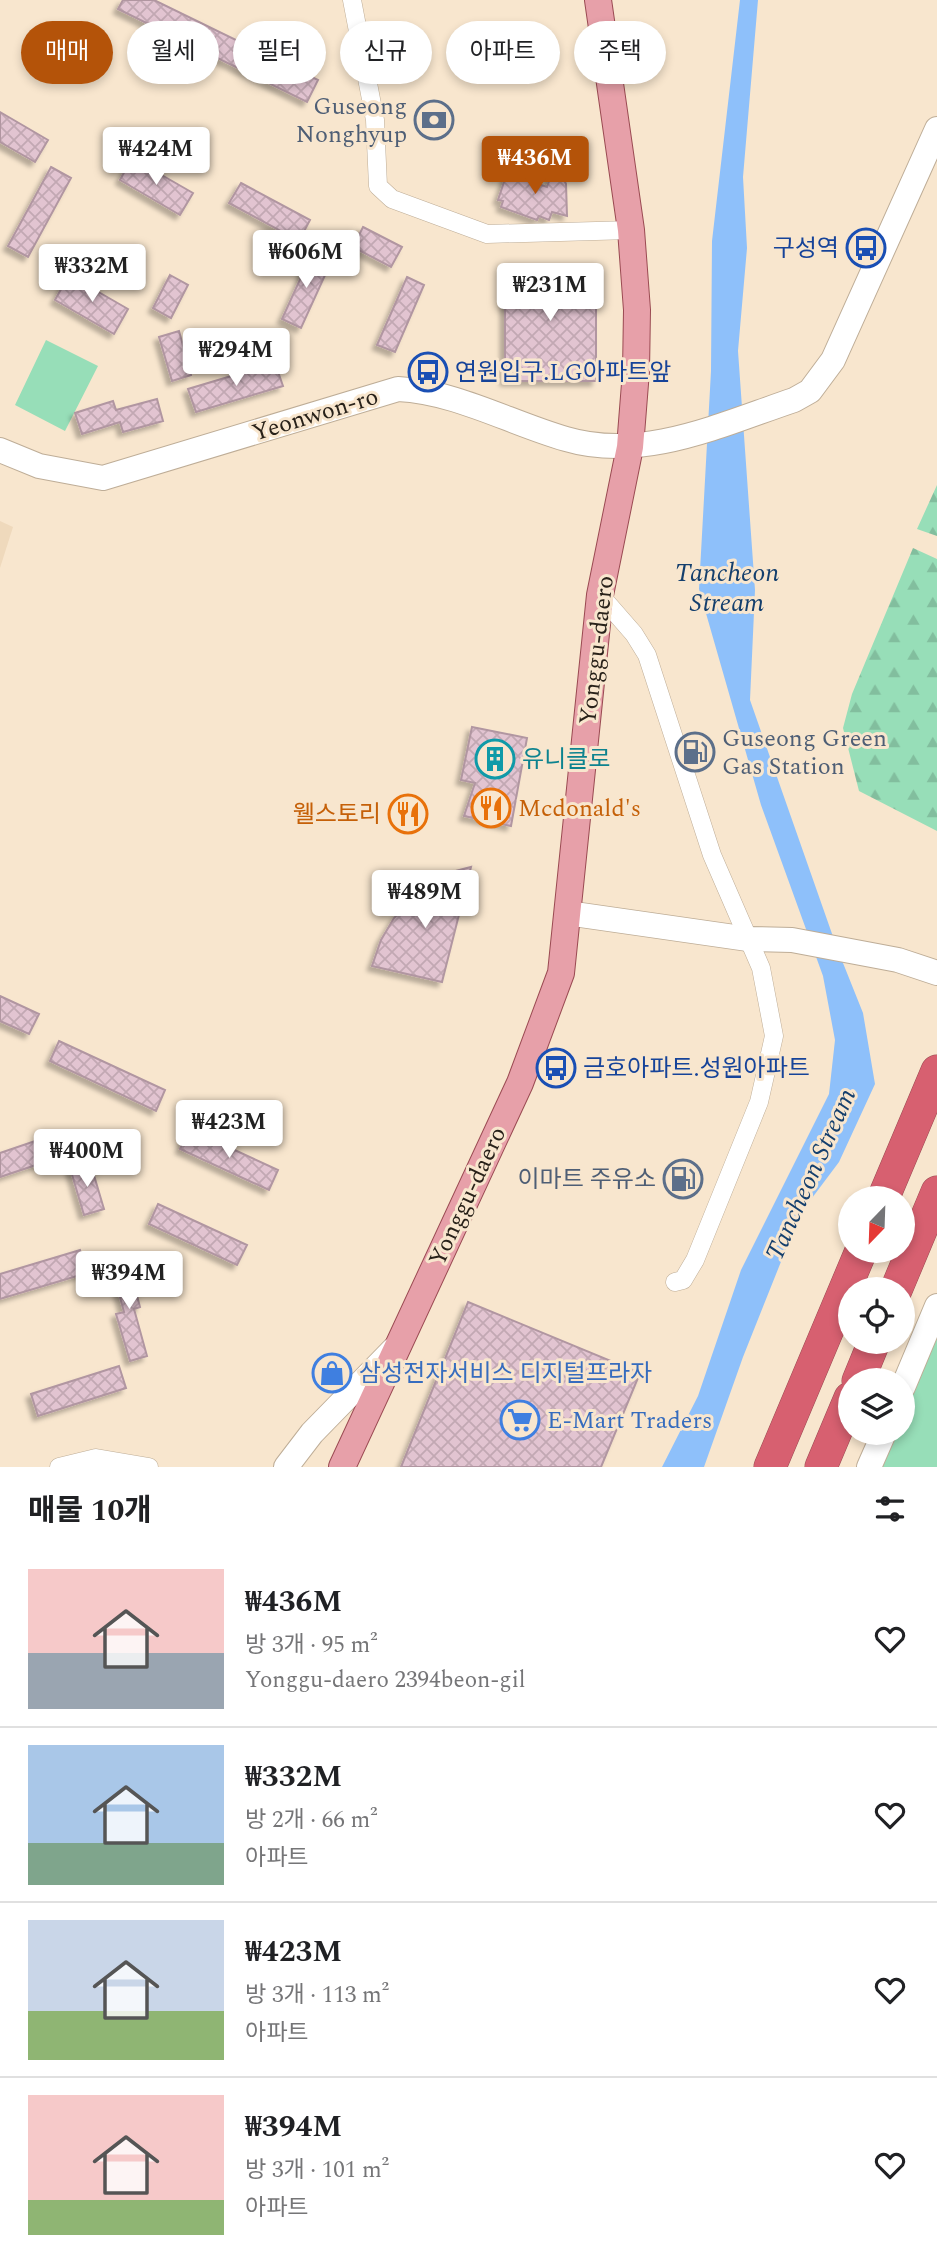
<!DOCTYPE html>
<html lang="ko">
<meta charset="utf-8">
<style>
:root{--surface:#fff;--page:#f2f2f2;--text:#202124;--muted:#757577;--line:#e0e0e0;--accent:#b45309}
body{margin:0;font-family:Spectral,"Noto Sans KR",serif;background:var(--page);color:var(--text);height:100vh;display:flex;flex-direction:column;font-size:26px;white-space:nowrap}
*{box-sizing:border-box;margin:0}
p{font-size:23px;color:var(--muted)}
.icon{flex:none;width:38px;height:38px;fill:none;stroke:currentColor;stroke-width:2;stroke-linecap:round;stroke-linejoin:round}
.map{position:relative;height:1467px;overflow:hidden}
.panel{display:flex;flex-direction:column;background:var(--surface);flex:1}
.panel>*{flex:none}
.top-card{position:absolute;left:21px;top:21px;width:896px;height:63px;display:flex;gap:14px}
.needle{width:46px;rotate:203deg}
.controls{position:absolute;left:838px;top:1186px;display:grid;gap:14px}
.controls a{display:grid;place-items:center;width:77px;height:77px;border-radius:50%;background:var(--surface);box-shadow:0 4px 10px #0003;font-size:35px}
.price{position:absolute;translate:-50% -60px;padding:0 16px;border-radius:7px;background:#fff;color:#222;font-size:23px;line-height:46px;filter:drop-shadow(0 2px 4px #0008)}
.price::after{content:'';position:absolute;left:50%;top:42px;width:21px;height:16px;margin-left:-10px;background:inherit;clip-path:polygon(0 0,100% 0,50% 100%)}
.price.selected{background:var(--accent);color:#fff}
ul{padding:0;list-style:none}
li{display:flex;align-items:center;gap:21px;height:175px;padding:0 28px}
li+li{border-top:2px solid var(--line)}
li span{display:grid;place-items:center;flex:none;width:196px;height:140px;border-radius:0px;color:#555}
li>.icon{margin-inline-start:auto}
span .icon{width:84px;height:84px;fill:#fffc;stroke-width:1}
li b{font-size:30px}
h2{display:flex;justify-content:space-between;align-items:center;height:84px;padding:0 28px;font-size:30px}
.pill{padding:0 24px;border-radius:32px;background:var(--surface);box-shadow:0 4px 10px #0003;font-size:24px;line-height:63px}
.pill.selected{background:var(--accent);color:#fff}
.map>svg:first-child{display:block}
</style>
<div class="map">
<svg width="937" height="1467" viewBox="0 0 937 1467">
<defs>
<pattern id="forest-firs" width="22" height="20" patternUnits="userSpaceOnUse" patternTransform="scale(1.75)"><rect width="22" height="20" fill="#97deb8"/><path d="M5 1l3.5 6h-7zM16 11l3.5 6h-7z" fill="#82be9e"/></pattern>
<pattern id="building-cross-hatch" width="8" height="8" patternUnits="userSpaceOnUse" patternTransform="scale(1.75)"><rect width="8" height="8" fill="#e2c4d1"/><path d="M0 0l8 8M0 8l8-8" fill="none" stroke="#c2a8b3"/></pattern>
<filter id="shadow"><feDropShadow dx="-4.5" dy="4.5" stdDeviation="2" flood-color="#0004"/></filter>
</defs>
<rect width="100%" height="100%" fill="#f8e6ce"/>
<path fill="#efd9bc" d="M0,521L13,527L0,568Z"/>
<path fill="#97deb8" d="M46,340L98,366L65,431L15,405Z
M937,1329V1467H880L894,1433H903V1411Z"/>
<path fill="url(#forest-firs)" d="M937,485V536L917,529Z
M913,548L937,559V831L859,791L843,728L852,694Z"/>
<path fill="#8ec0fa" d="M740,0H758L743,177L747,248L738,351L755,590L750,700L837,948L863,1013L875,1084L839,1162L800,1214L743,1357L704,1467H662L698,1396L741,1270L829,1094L835,1040L823,976L761,805L699,589L711,371L712,241Z"/>
<path fill="url(#building-cross-hatch)" stroke="#b196a1" stroke-width="2" filter="url(#shadow)" d="M123,0H154L318,80L307,102L118,9Z
M0,112L48,140L35,162L0,142Z
M132,158L193,193L180,215L120,180Z
M556,161L566,184L567,216L552,212L549,220L539,216L537,220L501,207L503,201L498,200L507,173L547,187Z
M51,167L71,178L28,257L8,246Z
M241,183L310,220L299,241L229,203Z
M363,227L402,247L391,267L353,247Z
M312,253L331,262L301,328L282,319Z
M505,265H596V381H505Z
M69,275L128,309L114,334L55,300Z
M170,275L188,285L171,318L153,308Z
M407,277L424,285L395,352L377,345Z
M179,331L191,375L172,381L159,337Z
M275,363L283,386L196,412L188,389Z
M157,399L163,421L123,432L120,422L82,434L75,413L113,401L116,410Z
M472,727L527,738L511,826L464,816L475,783L461,780Z
M471,867L442,982L372,966L381,940L394,918L421,891L448,873Z
M0,996L39,1014L29,1034L0,1021Z
M59,1041L165,1090L156,1111L50,1061Z
M189,1129L278,1170L269,1190L180,1149Z
M35,1141L42,1163L0,1177V1153Z
M90,1162L104,1209L84,1215L70,1168Z
M158,1204L247,1245L237,1265L149,1224Z
M80,1250L87,1273L0,1299V1274Z
M128,1261L140,1307L134,1309L147,1356L130,1361L116,1314L124,1312L111,1265Z
M468,1302L640,1373L601,1467H401Z
M119,1366L126,1388L38,1416L31,1394Z"/>
<g fill="none" stroke-linecap="round" stroke-linejoin="round">
<defs>
<path id="street" d="M352,0L375,120L378,186L392,199L487,234L631,230
M600,595L634,634L647,655L712,855L761,968L774,1036L759,1102L695,1260L683,1280L675,1282
M59,1467L96,1458L149,1467"/>
<path id="secondary" d="M0,450L39,466L103,478L398,389C457,392 510,423 566,439C643,462 722,424 794,400L810,391L833,360L937,129
M567,913L748,939L792,940L898,960L937,973
M903,1387L937,1306
M286,1467L312,1433L394,1349
M869,1467L884,1433"/>
<path id="primary" d="M342,1467L520,1083L561,973L600,595L630,447L636,371L637,310L631,230L598,0"/>
<path id="highway" d="M883,1199L937,1071
M896,1290L937,1192
M858,1381L874,1342
M770,1467L861,1251
M821,1467L850,1398"/>
</defs>
<use href="#street" stroke="#bead97" stroke-width="19"/>
<use href="#secondary" stroke="#bead97" stroke-width="26"/>
<use href="#primary" stroke="#9a4a52" stroke-width="28"/>
<use href="#highway" stroke="#9a4a52" stroke-width="33"/>
<use href="#street" stroke="#fff" stroke-width="18"/>
<use href="#secondary" stroke="#fff" stroke-width="24"/>
<use href="#primary" stroke="#e7a0a9" stroke-width="26"/>
<use href="#highway" stroke="#d76070" stroke-width="32"/>
</g>
<defs>
<symbol id="bank-ring" viewBox="-11 -11 22 22"><circle r="9.5" fill="#f8e6ce" stroke="#5c6f8a" stroke-width="1.5"/><path d="M-6-4H6V4H-6ZM0-2.3a2.3 2.3 0 1 0 0 4.6a2.3 2.3 0 1 0 0-4.6Z" fill="#5c6f8a"/></symbol>
<symbol id="bus-ring" viewBox="-11 -11 22 22"><circle r="9.5" fill="#f8e6ce" stroke="#1a4fb4" stroke-width="1.5"/><path d="M-5-6H5V4H4V6H2V4H-2V6H-4V4H-5ZM-3.5-4V0h7V-4ZM-3.5 1.2v1.5H-2V1.2ZM2 1.2v1.5H3.5V1.2Z" fill="#1a4fb4"/></symbol>
<symbol id="fuel-ring" viewBox="-11 -11 22 22"><circle r="9.5" fill="#f8e6ce" stroke="#5c6f8a" stroke-width="1.5"/><path d="M-5.5-6h7V0h2V4h1.3V-2.5L3-4.5l.8-.8L6-3V5H2.5V1h-1V6h-7ZM-4.2-4.7v3.2H.2V-4.7Z" fill="#5c6f8a"/></symbol>
<symbol id="building-ring" viewBox="-11 -11 22 22"><circle r="9.5" fill="#f8e6ce" stroke="#0f9aa8" stroke-width="1.5"/><path d="M-4-6H4V6H1V3H-1V6H-4ZM-2.5-4.3h1.7v1.8h-1.7ZM.8-4.3h1.7v1.8H.8ZM-2.5-1h1.7V.8h-1.7ZM.8-1h1.7V.8H.8Z" fill="#0f9aa8"/></symbol>
<symbol id="restaurant-ring" viewBox="-11 -11 22 22"><circle r="9.5" fill="#f8e6ce" stroke="#e8710a" stroke-width="1.5"/><path d="M-5-6h1v4h1v-4h1v4h1v-4h1v5L-1.5 .5V6h-2V.5L-5-1ZM5-6V6H3V1.5H1.5Q1.5-4 5-6Z" fill="#e8710a"/></symbol>
<symbol id="shop-ring" viewBox="-11 -11 22 22"><circle r="9.5" fill="#f8e6ce" stroke="#3f7fe0" stroke-width="1.5"/><path d="M-5-2.5h2.3a2.7 3.5 0 0 1 5.4 0H5L5.5 6h-11ZM-1.5-2.5h3a1.5 2.3 0 0 0-3 0Z" fill="#3f7fe0"/></symbol>
<symbol id="supermarket-ring" viewBox="-11 -11 22 22"><circle r="9.5" fill="#f8e6ce" stroke="#3f7fe0" stroke-width="1.5"/><path d="M-6-5.5h2.5l.6 2H6L4.5 2H-2.5L-4.4-4H-6ZM-1.5 3.2a1.3 1.3 0 1 0 .1 0ZM3 3.2a1.3 1.3 0 1 0 .1 0Z" fill="#3f7fe0"/></symbol>
</defs>
<g fill-rule="evenodd">
<use href="#bank-ring" x="412" y="98" width="44" height="44"/>
<use href="#bus-ring" x="844" y="226" width="44" height="44"/>
<use href="#bus-ring" x="406" y="350" width="44" height="44"/>
<use href="#fuel-ring" x="673" y="730" width="44" height="44"/>
<use href="#building-ring" x="473" y="737" width="44" height="44"/>
<use href="#restaurant-ring" x="469" y="786" width="44" height="44"/>
<use href="#restaurant-ring" x="386" y="792" width="44" height="44"/>
<use href="#bus-ring" x="534" y="1046" width="44" height="44"/>
<use href="#fuel-ring" x="661" y="1157" width="44" height="44"/>
<use href="#shop-ring" x="310" y="1351" width="44" height="44"/>
<use href="#supermarket-ring" x="498" y="1398" width="44" height="44"/>
</g>
<g text-anchor="middle" stroke-width="6" stroke-linejoin="round" paint-order="stroke">
<g font-size="24" fill="#4e5e75" stroke="#f8e6ce" text-anchor="end">
<text x="407" y="114">Guseong<tspan x="407" dy="28">Nonghyup</tspan></text>
<text x="722" y="746" text-anchor="start">Guseong Green<tspan x="722" dy="28">Gas Station</tspan></text>
<text x="656" y="1187">이마트 주유소</text>
</g>
<g font-size="24" fill="#164399" stroke="#f8e6ce" text-anchor="start">
<text x="839" y="256" text-anchor="end">구성역</text>
<text x="455" y="380">연원입구.LG아파트앞</text>
<text x="583" y="1076">금호아파트.성원아파트</text>
</g>
<g font-size="24" fill="#282119" stroke="#f8e6ce">
<text transform="translate(315 414) rotate(-17)" y="8">Yeonwon-ro</text>
<text transform="translate(596 650) rotate(-83)" y="8">Yonggu-daero</text>
<text transform="translate(467 1196) rotate(-65)" y="8">Yonggu-daero</text>
</g>
<g font-size="24" fill="#0d838f" stroke="#f8e6ce" text-anchor="start">
<text x="522" y="767">유니클로</text>
</g>
<g font-size="24" fill="#c56008" stroke="#f8e6ce" text-anchor="start">
<text x="518" y="816">Mcdonald's</text>
<text x="381" y="822" text-anchor="end">웰스토리</text>
</g>
<g font-size="24" fill="#366cbe" stroke="#f8e6ce" text-anchor="start">
<text x="359" y="1381">삼성전자서비스 디지털프라자</text>
<text x="547" y="1428">E-Mart Traders</text>
</g>
<g font-size="26" font-style="italic" fill="#143f6d" stroke="#f8e6ce">
<text x="727" y="581">Tancheon<tspan x="727" dy="30">Stream</tspan></text>
<text transform="translate(810 1174) rotate(-66)" y="9">Tancheon Stream</text>
</g>
</g>
</svg>
<div class="controls">
<a><svg class="needle" viewBox="-14 -14 28 28"><path d="M0-13l5 13h-10z" fill="#e53935"/><path d="M0 13l5-13h-10z" fill="#757577"/></svg></a>
<a><svg class="icon" aria-label="locate" viewBox="0 0 24 24"><circle cx="12" cy="12" r="6"/><path d="M12 2v4M12 18v4M2 12h4M18 12h4"/></svg></a>
<a><svg class="icon" aria-label="layers" viewBox="0 0 24 24"><path d="M12 4l9 5-9 5-9-5zM3 14l9 5 9-5"/></svg></a>
</div>
<b class="price" style="left:156px;top:187px">₩424M</b>
<b class="price selected" style="left:535px;top:196px">₩436M</b>
<b class="price" style="left:306px;top:290px">₩606M</b>
<b class="price" style="left:92px;top:304px">₩332M</b>
<b class="price" style="left:550px;top:323px">₩231M</b>
<b class="price" style="left:236px;top:388px">₩294M</b>
<b class="price" style="left:425px;top:930px">₩489M</b>
<b class="price" style="left:229px;top:1160px">₩423M</b>
<b class="price" style="left:87px;top:1189px">₩400M</b>
<b class="price" style="left:129px;top:1311px">₩394M</b>
<div class="top-card">
<a class="pill selected">매매</a>
<a class="pill">월세</a>
<a class="pill">필터</a>
<a class="pill">신규</a>
<a class="pill">아파트</a>
<a class="pill">주택</a>
</div>
</div>
<section class="panel">
<h2>매물 10개<svg class="icon" aria-label="filters" viewBox="0 0 24 24"><path d="M4 7h16M4 17h16"/><circle cx="9" cy="7" r="2"/><circle cx="15" cy="17" r="2"/></svg></h2>
<ul>
<li><span style="background:linear-gradient(#f6c9c9 60%,#9aa5b1 0)"><svg class="icon" aria-label="home" viewBox="0 0 24 24"><path d="M3 11l9-7 9 7M6 9v11h12V9"/></svg></span><div><b>₩436M</b><p>방 3개 · 95 m²</p><p>Yonggu-daero 2394beon-gil</p></div><svg class="icon" aria-label="heart" viewBox="0 0 24 24"><path d="M12 20l-8-8c-3-5 5-10 8-4 3-6 11-1 8 4z"/></svg></li>
<li><span style="background:linear-gradient(#a9c7e8 70%,#7fa58c 0)"><svg class="icon" aria-label="home" viewBox="0 0 24 24"><path d="M3 11l9-7 9 7M6 9v11h12V9"/></svg></span><div><b>₩332M</b><p>방 2개 · 66 m²</p><p>아파트</p></div><svg class="icon" aria-label="heart" viewBox="0 0 24 24"><path d="M12 20l-8-8c-3-5 5-10 8-4 3-6 11-1 8 4z"/></svg></li>
<li><span style="background:linear-gradient(#c9d6e8 65%,#8fb573 0)"><svg class="icon" aria-label="home" viewBox="0 0 24 24"><path d="M3 11l9-7 9 7M6 9v11h12V9"/></svg></span><div><b>₩423M</b><p>방 3개 · 113 m²</p><p>아파트</p></div><svg class="icon" aria-label="heart" viewBox="0 0 24 24"><path d="M12 20l-8-8c-3-5 5-10 8-4 3-6 11-1 8 4z"/></svg></li>
<li><span style="background:linear-gradient(#f6c9c9 75%,#8fb573 0)"><svg class="icon" aria-label="home" viewBox="0 0 24 24"><path d="M3 11l9-7 9 7M6 9v11h12V9"/></svg></span><div><b>₩394M</b><p>방 3개 · 101 m²</p><p>아파트</p></div><svg class="icon" aria-label="heart" viewBox="0 0 24 24"><path d="M12 20l-8-8c-3-5 5-10 8-4 3-6 11-1 8 4z"/></svg></li>
</ul>
</section>
